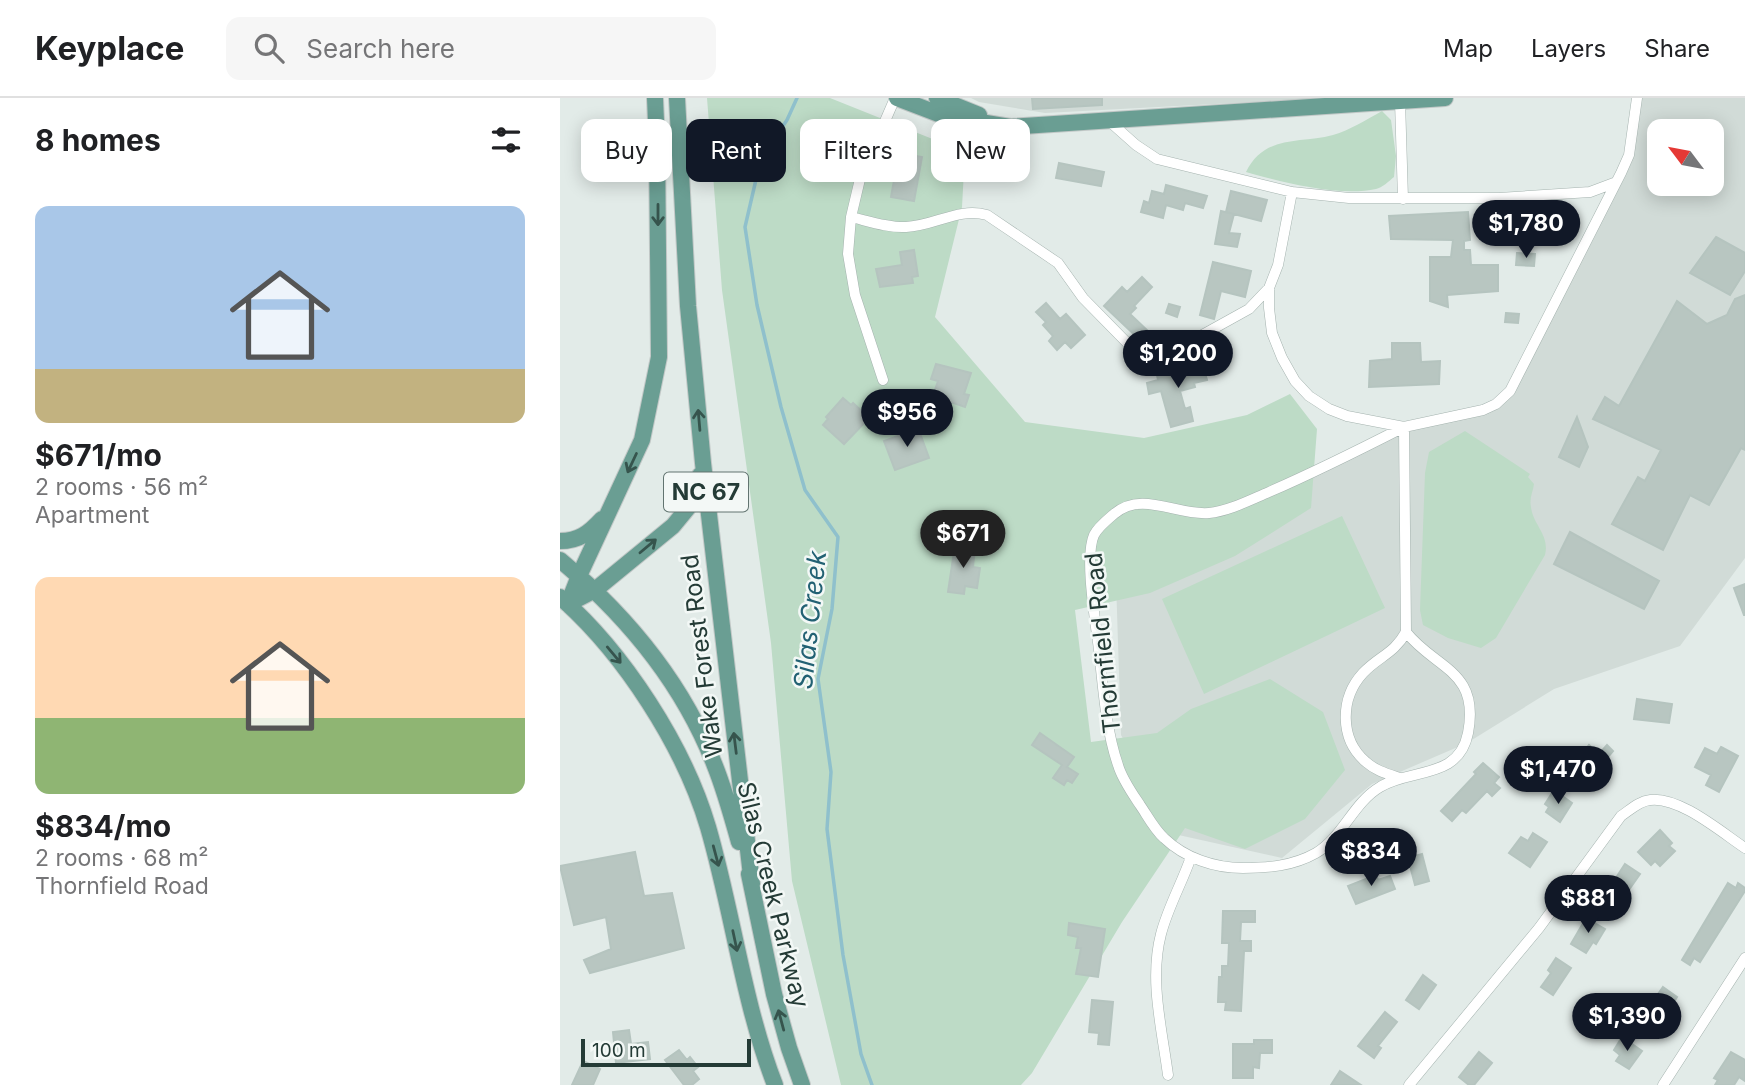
<!DOCTYPE html>
<meta charset="utf-8">
<style>
:root{--surface:#fff;--page:#f6f6f6;--text:#202124;--muted:#757577;--line:#e0e0e0;--accent:#111827}
body{margin:0;font-family:Inter,sans-serif;background:var(--page);color:var(--text);height:100vh;display:flex;flex-direction:column;font-size:26px;white-space:nowrap}
*{box-sizing:border-box;margin:0}
p{font-size:23px;color:var(--muted)}
.icon{flex:none;width:38px;height:38px;fill:none;stroke:currentColor;stroke-width:2;stroke-linecap:round;stroke-linejoin:round}
.map{position:relative;flex:1;overflow:hidden}
.side{display:flex;flex-direction:column;background:var(--surface);width:560px}
.side>*{flex:none}
.banner{position:absolute;left:21px;top:21px;width:665px;height:63px;display:flex;gap:14px}
.needle{width:46px;rotate:302deg}
.tools{position:absolute;left:1087px;top:21px;display:grid;gap:14px}
.tools a{display:grid;place-items:center;width:77px;height:77px;border-radius:14px;background:var(--surface);box-shadow:0 4px 18px #0003;font-size:35px}
.scale{position:absolute;left:21px;bottom:18px;width:170px;box-sizing:border-box;padding-left:7px;border:4px solid #243b36;border-top:0;font-size:19px;line-height:24px;white-space:nowrap;color:#243b36;-webkit-text-stroke:5px #f3f8f6;paint-order:stroke}
.price{position:absolute;translate:-50% -60px;padding:0 16px;border-radius:24px;background:var(--accent);color:#fff;font-size:23px;line-height:46px;filter:drop-shadow(0 2px 4px #0008)}
.price::after{content:'';position:absolute;left:50%;top:42px;width:21px;height:16px;margin-left:-10px;background:inherit;clip-path:polygon(0 0,100% 0,50% 100%)}
.price.current{background:#222;color:#fff}
ul{padding:0;list-style:none}
li{display:grid;align-content:center;gap:14px;height:371px;padding:0 35px}
li span{display:grid;place-items:center;height:217px;border-radius:14px;color:#555}
li>.icon{margin-inline-start:auto}
span .icon{width:126px;height:126px;fill:#fffc;stroke-width:1}
li b{font-size:30px}
h2{display:flex;justify-content:space-between;align-items:center;height:84px;padding:0 35px;font-size:30px}
.chip{padding:0 24px;border-radius:14px;background:var(--surface);box-shadow:0 4px 18px #0003;font-size:24px;line-height:63px}
.chip.current{background:var(--accent);color:#fff}
header{display:flex;align-items:center;gap:42px;box-sizing:border-box;height:98px;padding:0 35px;background:var(--surface);border-bottom:2px solid var(--line)}
header strong{font-size:33px}
nav{display:flex;gap:38px;margin-inline-start:auto;font-size:24px}
.search{width:490px;height:63px;background:var(--page);display:flex;align-items:center;gap:18px;box-sizing:border-box;padding:0 24px;border-radius:14px;color:var(--muted);font-size:26px}
main{display:flex;flex:1;min-height:0}
.map>svg:first-child{display:block}
</style>
<header>
<strong>Keyplace</strong>
<div class="search"><svg class="icon" aria-label="search" viewBox="0 0 24 24"><circle cx="10" cy="10" r="6"/><path d="M15 15l6 6"/></svg>Search here</div>
<nav><a>Map</a><a>Layers</a><a>Share</a></nav>
</header>
<main>
<section class="side">
<h2>8 homes<svg class="icon" aria-label="filters" viewBox="0 0 24 24"><path d="M4 7h16M4 17h16"/><circle cx="9" cy="7" r="2"/><circle cx="15" cy="17" r="2"/></svg></h2>
<ul>
<li><span style="background:linear-gradient(#a9c7e8 75%,#c2b280 0)"><svg class="icon" aria-label="home" viewBox="0 0 24 24"><path d="M3 11l9-7 9 7M6 9v11h12V9"/></svg></span><div><b>$671/mo</b><p>2 rooms · 56 m²</p><p>Apartment</p></div></li>
<li><span style="background:linear-gradient(#ffd9b3 65%,#8fb573 0)"><svg class="icon" aria-label="home" viewBox="0 0 24 24"><path d="M3 11l9-7 9 7M6 9v11h12V9"/></svg></span><div><b>$834/mo</b><p>2 rooms · 68 m²</p><p>Thornfield Road</p></div></li>
</ul>
</section>
<div class="map">
<svg width="1185" height="987" viewBox="0 0 1185 987">
<rect width="100%" height="100%" fill="#e2ebe8"/>
<path fill="#d1dbd7" fill-rule="evenodd" d="M411,0H766L485,15L419,4Z
M1077,0H1185V460L1120,548L994,591L907,645L812,686L722,760L614,736L561,637L555,452L844,329L923,312L944,300L1062,75ZM1099,33H1152V86H1099Z"/>
<path fill="#bddbc6" d="M147,0H270L405,54L402,109L375,219L465,324L584,340L687,317L730,296L757,331L751,410L675,458L590,495L515,512L531,644L597,635L631,611L710,581L763,614L785,672L745,721L685,751L625,730L562,824L472,975L461,987H281L232,783L211,545L162,192Z
M822,13L831,22L836,58L834,79C829,83 822,90 816,91C779,99 721,84 686,74C705,36 739,46 773,37C790,32 806,22 822,13Z
M905,333L970,376L968,379L974,386C973,394 969,400 971,409C973,427 990,437 985,457L936,540L921,550L888,540L863,527L860,512L865,375L869,354Z
M782,418L825,510L644,596L602,501Z"/>
<g fill="none" stroke-linecap="round" stroke-linejoin="round">
<path stroke="#8fc0cc" stroke-width="3.5" d="M237,0L227,22L201,60L185,129L197,207L221,309L245,392L278,439L272,511L258,581L271,674L267,731L283,857L301,956L312,987"/>
</g>
<path fill="#b8c6c1" stroke="#b5c4bf" stroke-width="2" d="M472,0H542V7L473,11Z
M339,55L362,59L354,103L331,99Z
M499,65L544,74L541,88L496,80Z
M606,87L647,98L643,110L625,105L623,112L606,107L603,120L581,114L584,103L589,105L592,93L604,96Z
M671,93L707,102L701,123L666,114Z
M988,112L989,137L961,139L960,120H967L966,113Z
M661,113L674,116L669,135L680,136L677,149L655,146Z
M908,114L910,142L904,143V152H910L911,167H938V193L887,197L888,209L870,203V159H891L893,142L831,141L829,118Z
M1156,139L1185,155V173L1170,197L1130,175Z
M354,152L358,178L352,179L353,185L320,189L316,171L342,167L340,154Z
M957,155L975,156L974,168L956,167Z
M653,164L691,173L685,199L661,193L654,221L640,217Z
M582,179L592,189L574,208L576,210L570,216L588,233L580,242L544,208L562,189L567,194Z
M1185,197V352L1181,350L1149,407L1130,397L1103,452L1052,426L1078,379L1085,383L1101,352L1033,321L1045,299L1059,308L1117,203L1147,226L1167,217L1175,201Z
M486,205L500,221L506,216L525,237L511,250L505,244L497,252L489,243L493,238L483,227L486,224L476,214Z
M609,206L620,209L617,219L606,215Z
M946,215L959,216L958,225L945,224Z
M832,245H860L861,264L880,263L879,286L809,289L810,263L832,261Z
M641,261L647,282L634,285L635,289L620,293L625,311L630,309L633,323L611,329L601,293L589,296L587,285L598,282L597,277L627,269L626,265Z
M376,266L411,275L404,296L409,297L405,309L373,298L378,283L371,281Z
M283,300L291,307L293,305L309,320L284,346L263,327L268,321L266,319Z
M1017,319L1028,349L1019,369L999,359Z
M357,327L369,360L335,372L324,343L346,335L344,332Z
M1010,434L1099,483L1084,511L994,466Z
M395,447L415,450L413,469L420,470L417,490L405,488L404,496L388,494Z
M1185,486V517H1184L1174,490Z
M1077,601L1112,606L1109,625L1074,621Z
M480,635L514,659L507,669L518,676L512,685L507,682L504,687L493,680L502,667L472,647Z
M1029,647L1039,656L1047,647L1053,653L1037,672L1020,658Z
M1161,649L1178,658L1159,694L1146,687L1151,677L1135,669L1145,650L1157,656Z
M923,665L939,679L934,685L940,690L932,698L927,693L906,715L902,712L892,723L881,713L916,676L914,674Z
M994,692L1012,705L1000,724L986,714L989,709L985,706Z
M1100,732L1112,745L1109,748L1115,753L1100,768L1095,763L1091,767L1078,754Z
M973,735L987,744L970,769L949,755L961,739L968,743Z
M75,754L84,798L112,795L124,850L30,875L24,862L51,851L46,819L14,827L0,768Z
M862,756L869,783L855,787L848,760Z
M1065,766L1080,776L1057,809L1043,800Z
M816,777L818,782L830,778L835,791L796,806L788,788Z
M1168,785L1176,790L1178,785L1185,790V793L1140,864L1134,860L1130,867L1122,862Z
M663,813H695V824H681L680,843H691V853H684L681,913L665,912L666,904H658L659,879H662V868H668L669,845H662Z
M1026,820L1045,831L1036,846L1033,844L1026,855L1011,846Z
M509,825L545,831L538,879L516,876L521,850H516L518,839L508,837Z
M996,860L1011,870L993,897L981,889L991,875L988,872Z
M863,877L876,887L859,911L846,902Z
M1103,889L1117,899L1104,919L1089,909Z
M532,902L553,904L549,947L538,946L539,935L529,934Z
M825,914L837,924L818,948L821,950L814,960L798,948Z
M69,932L71,946L88,944L90,961L56,965L53,934Z
M1062,939L1082,953L1069,971L1056,963L1060,957L1054,952Z
M694,942H712V955H700L699,970L693,969V980H673V946H694Z
M119,952L127,962L130,959L138,969L133,973L139,981L132,987H124L105,962Z
M919,954L932,965L914,987H909L899,979Z
M1171,954L1185,962V983L1179,979L1174,987H1155L1158,982L1154,980Z
M23,963L40,971L33,987H12Z
M780,973L801,987H771Z"/>
<g fill="none" stroke-linecap="round" stroke-linejoin="round">
<defs>
<path id="street" d="M335,0L300,81L291,119C308,123 328,130 346,129C375,128 398,109 427,117L498,165L523,200L578,256L592,258L615,252L689,211L709,190
M840,3L843,101
M549,23L576,47L597,61L732,94L789,100H939L1030,94L1054,85
M732,94L718,167L709,190V210L712,235L722,260L735,283L749,298L769,311L787,318L844,329L923,312L936,306L950,293L1061,75L1069,57L1077,0
M291,119L288,156L295,197L323,282
M844,329L846,534C875,571 920,572 908,635C899,682 850,670 820,689C793,705 783,739 756,755C733,768 708,770 683,770C654,770 625,760 604,740C594,731 587,717 580,707C572,695 562,681 558,667C546,633 543,588 539,552C536,526 524,459 534,437C538,429 547,422 554,416C582,392 617,418 649,415C669,413 690,402 709,394C755,374 799,352 844,329Z
M840,680C828,676 816,673 806,664C779,641 780,600 803,575C819,558 834,556 846,534
M608,977C602,931 589,882 601,836C608,809 622,785 631,759
M849,987L979,830L1061,718C1070,712 1079,703 1090,702C1119,698 1161,734 1185,750
M1103,987L1185,860"/>
<path id="primary" d="M117,0L128,208L143,365L192,786
M337,0L384,18L450,29L885,0
M377,0L419,17
M0,443C19,443 29,435 42,421
M0,462C67,518 123,585 155,668C165,693 172,719 179,744
M0,499C64,555 124,648 148,729C173,815 183,904 215,987
M8,506L19,478L82,342L99,259L97,47L95,0
M8,506L35,492L113,428L127,411L136,395L140,377
M189,776L214,896L229,950L242,987"/>
</defs>
<use href="#street" stroke="#a5b3af" stroke-width="11"/>
<use href="#primary" stroke="#c2c8c7" stroke-width="18"/>
<use href="#street" stroke="#fff" stroke-width="10"/>
<use href="#primary" stroke="#6a9e93" stroke-width="16"/>
</g>
<defs><path id="oneway-shaft" d="M-6 0H5M1.5-3L5.5 0L1.5 3" fill="none" stroke-width="1.6" stroke-linecap="round" stroke-linejoin="round" transform="scale(1.75)"/></defs>
<g stroke="#36544d">
<use href="#oneway-shaft" transform="translate(98 117) rotate(90)"/>
<use href="#oneway-shaft" transform="translate(139 322) rotate(-95)"/>
<use href="#oneway-shaft" transform="translate(72 365) rotate(115)"/>
<use href="#oneway-shaft" transform="translate(88 448) rotate(-40)"/>
<use href="#oneway-shaft" transform="translate(54 557) rotate(50)"/>
<use href="#oneway-shaft" transform="translate(175 645) rotate(-97)"/>
<use href="#oneway-shaft" transform="translate(156 758) rotate(75)"/>
<use href="#oneway-shaft" transform="translate(175 843) rotate(78)"/>
<use href="#oneway-shaft" transform="translate(221 922) rotate(-105)"/>
</g>
<g text-anchor="middle" stroke-width="5" stroke-linejoin="round" paint-order="stroke">
<rect fill="#f3f8f6" stroke="#627470" stroke-width="2" x="104" y="374.5" width="84" height="39" rx="5"/>
<g font-size="23" font-weight="bold" fill="#243b36">
<text x="146" y="402">NC 67</text>
</g>
<g font-size="24" fill="#243b36" stroke="#f3f8f6">
<text transform="translate(543 545) rotate(-96)" y="8">Thornfield Road</text>
<text transform="translate(142 558) rotate(-97)" y="8">Wake Forest Road</text>
<text transform="translate(213 797) rotate(76)" y="8">Silas Creek Parkway</text>
</g>
<g font-size="26" font-style="italic" fill="#226173" stroke="#f3f8f6">
<text transform="translate(250 522) rotate(-84)" y="9">Silas Creek</text>
</g>
</g>
</svg>
<div class="tools">
<a><svg class="needle" viewBox="-14 -14 28 28"><path d="M0-13l5 13h-10z" fill="#e53935"/><path d="M0 13l5-13h-10z" fill="#757577"/></svg></a>
</div>
<div class="scale">100 m</div>
<b class="price" style="left:966px;top:162px">$1,780</b>
<b class="price" style="left:618px;top:292px">$1,200</b>
<b class="price" style="left:347px;top:351px">$956</b>
<b class="price current" style="left:403px;top:472px">$671</b>
<b class="price" style="left:998px;top:708px">$1,470</b>
<b class="price" style="left:811px;top:790px">$834</b>
<b class="price" style="left:1028px;top:837px">$881</b>
<b class="price" style="left:1067px;top:955px">$1,390</b>
<div class="banner">
<a class="chip">Buy</a>
<a class="chip current">Rent</a>
<a class="chip">Filters</a>
<a class="chip">New</a>
</div>
</div>
</main>
